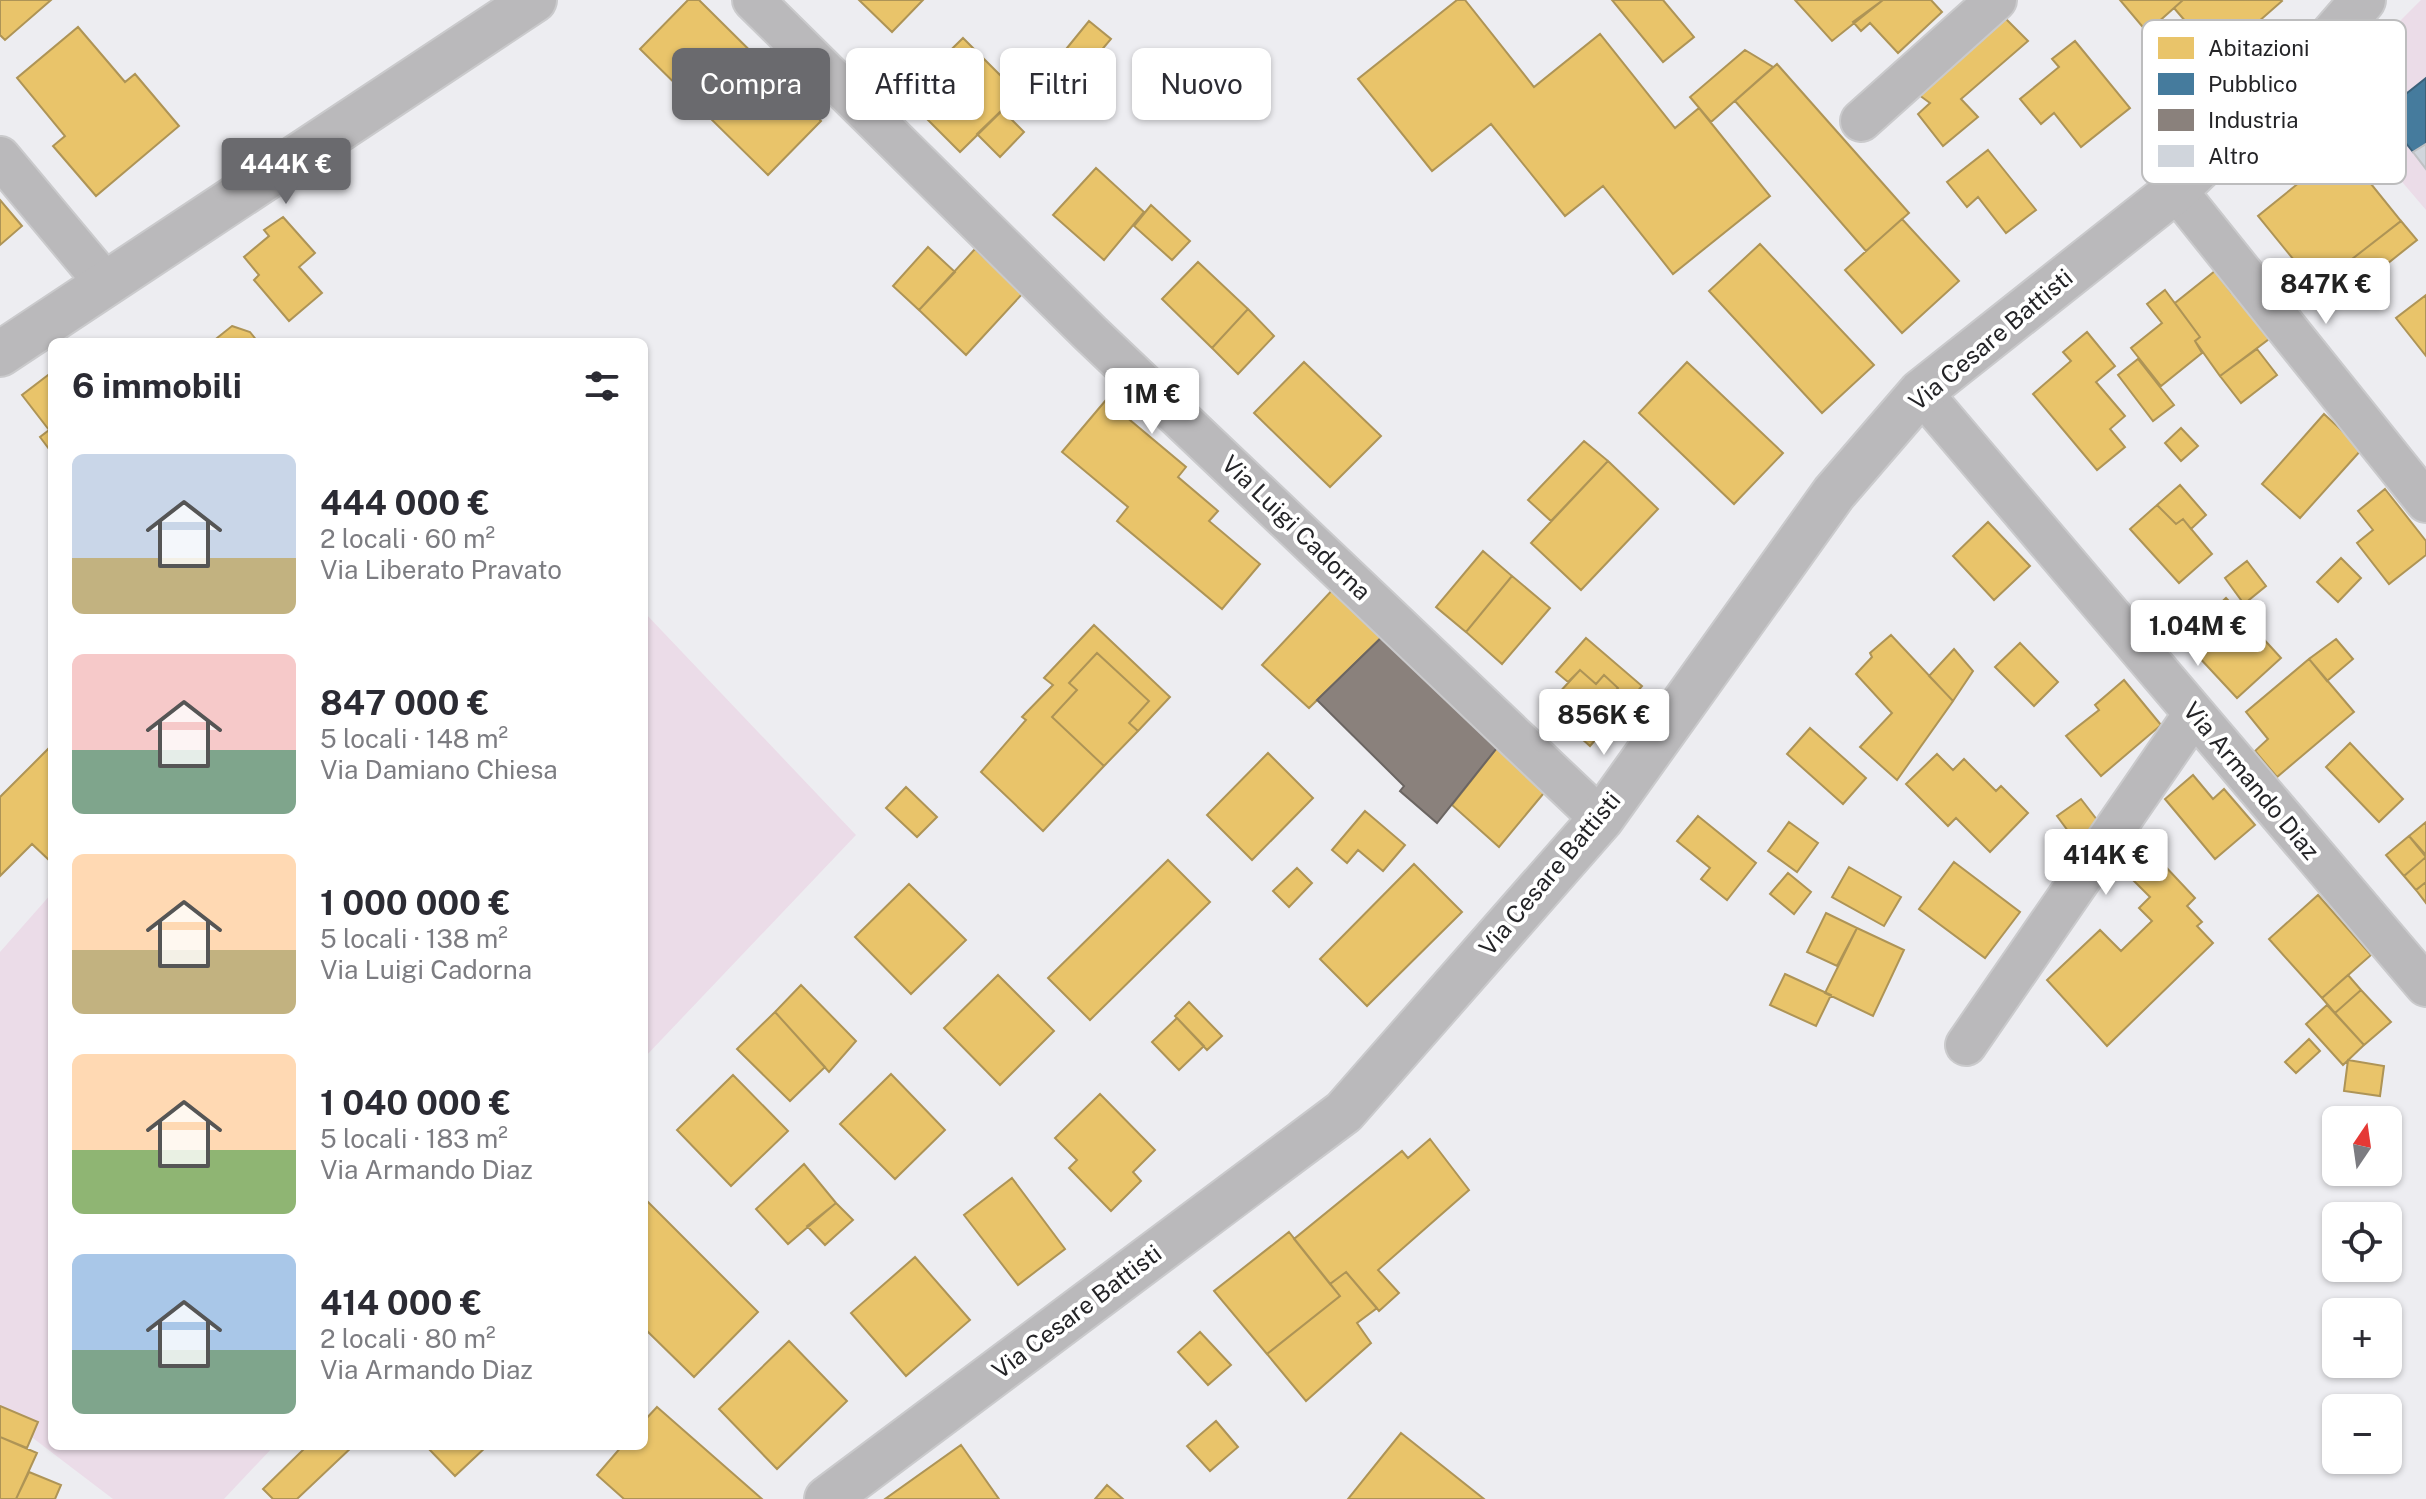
<!DOCTYPE html>
<html lang="it">
<meta charset="utf-8">
<style>
:root{--surface:#fff;--page:#f7f7f7;--text:#2b2b33;--muted:#7c7c81;--accent:#6a6a6e}
body{margin:0;font-family:"Public Sans",sans-serif;background:var(--page);color:var(--text);height:100vh;display:flex;flex-direction:column;font-size:30px;white-space:nowrap}
*{box-sizing:border-box;margin:0}
p{font-size:26px;color:var(--muted)}
.icon{flex:none;width:44px;height:44px;fill:none;stroke:currentColor;stroke-width:2;stroke-linecap:round;stroke-linejoin:round}
.map{position:relative;flex:1;overflow:hidden}
.panel{position:absolute;left:48px;top:338px;width:600px;height:1112px;display:flex;flex-direction:column;background:var(--surface);border-radius:12px;box-shadow:0 2px 6px #0004}
.panel>*{flex:none}
.guide{position:absolute;left:672px;top:48px;width:760px;height:72px;display:flex;gap:16px}
.needle{width:52px;rotate:13deg}
.buttons{position:absolute;left:2322px;top:1106px;display:grid;gap:16px}
.buttons a{display:grid;place-items:center;width:80px;height:80px;border-radius:12px;background:var(--surface);box-shadow:0 2px 6px #0004;font-size:40px}
.price{position:absolute;translate:-50% -68px;padding:0 18px;border-radius:8px;background:#fff;color:#222;font-size:26px;line-height:52px;filter:drop-shadow(0 2px 4px #0008)}
.price::after{content:'';position:absolute;left:50%;top:48px;width:24px;height:18px;margin-left:-12px;background:inherit;clip-path:polygon(0 0,100% 0,50% 100%)}
.price.on{background:var(--accent);color:#fff}
ul{padding:0;list-style:none}
li{display:flex;align-items:center;gap:24px;height:200px;padding:0 24px}
li span{display:grid;place-items:center;flex:none;width:224px;height:160px;border-radius:12px;color:#555}
li>.icon{margin-inline-start:auto}
span .icon{width:96px;height:96px;fill:#fffc;stroke-width:1}
li b{font-size:34px}
h2{display:flex;justify-content:space-between;align-items:center;height:96px;padding:0 24px;font-size:34px}
.tag{padding:0 28px;border-radius:12px;background:var(--surface);box-shadow:0 2px 6px #0004;font-size:28px;line-height:72px}
.tag.on{background:var(--accent);color:#fff}
.map>svg:first-child{display:block}
</style>
<div class="map">
<svg width="2426" height="1499" viewBox="0 0 2426 1499">
<rect width="100%" height="100%" fill="#ededf1"/>
<path fill="#ebdce8" d="M2421,0H2426V210L2329,96L2347,74Z
M644,612L856,835L644,1058Z
M52,893V1446H274L224,1499H113L0,1413V952Z"/>
<path fill="#e9c46a" stroke="#ae9456" stroke-width="2" d="M0,0H51L5,40L0,35Z
M688,0H699L821,121L768,175L640,49Z
M859,0H923L892,32Z
M1457,0H1465L1534,87L1600,34L1675,128L1699,108L1770,196L1673,274L1603,186L1565,216L1491,124L1432,171L1358,79Z
M1612,0H1663L1694,37L1663,62Z
M1795,0H1883L1832,41Z
M1883,0H1931L1942,12L1898,53L1870,23L1861,31L1853,22Z
M2120,0H2183L2147,32Z
M2183,0H2281L2282,1L2217,58L2174,8Z
M2005,18L2028,41L1961,99L1978,117L1943,146L1918,114L1930,103L1919,95Z
M1089,21L1111,39L1088,66L1067,48Z
M78,27L125,82L135,74L179,126L96,196L53,146L65,136L17,78Z
M963,38L1019,94L960,152L904,96Z
M2075,41L2130,108L2081,147L2054,113L2041,124L2020,99L2059,67L2052,59Z
M1745,50L1773,67L1711,122L1690,97Z
M1777,64L1909,213L1866,251L1735,101Z
M1002,110L1024,132L1000,157L977,134Z
M2342,148L2401,221L2316,287L2258,216Z
M1988,150L2036,210L2006,233L1978,197L1967,207L1947,182Z
M1096,168L1144,212L1104,260L1053,215Z
M0,200L22,226L0,245Z
M1151,205L1190,241L1172,260L1134,226Z
M283,217L315,253L299,267L322,293L289,321L254,280L259,275L244,257L269,236L264,230Z
M1902,219L1959,281L1902,333L1845,270Z
M2401,221L2417,240L2332,308L2316,287Z
M1760,244L1874,365L1822,413L1709,291Z
M928,247L955,272L919,310L893,286Z
M975,249L1023,293L966,355L919,310Z
M1198,262L1248,309L1212,348L1162,299Z
M2215,271L2231,292L2236,288L2262,321L2258,325L2269,339L2220,376L2195,341L2200,337L2175,303Z
M2165,290L2200,337L2195,341L2202,353L2161,386L2131,348L2162,323L2147,304Z
M2426,295V356L2396,318Z
M1248,309L1274,336L1238,374L1212,348Z
M232,326L250,332L258,342H212Z
M2087,332L2115,366L2096,382L2125,416L2110,429L2125,447L2097,470L2033,394L2071,361L2063,352Z
M2257,349L2277,375L2241,403L2220,376Z
M2138,359L2174,405L2153,421L2118,375Z
M1304,362L1381,436L1330,487L1254,413Z
M1687,362L1783,453L1734,504L1639,413Z
M52,372V453L40,437L49,430L22,395Z
M1106,400L1186,467L1178,477L1218,511L1209,521L1260,564L1222,609L1117,521L1128,507L1062,452Z
M2324,414L2362,449L2300,518L2262,484Z
M2181,428L2198,446L2181,461L2165,443Z
M1584,441L1608,461L1551,521L1528,500Z
M1608,461L1658,509L1581,590L1531,543Z
M2180,485L2206,515L2191,529L2183,519L2176,524L2157,505Z
M2385,489L2426,541V555L2389,584L2357,543L2373,530L2358,511Z
M2157,505L2176,524L2183,519L2212,554L2179,583L2130,529Z
M1988,522L2030,566L1994,600L1953,556Z
M1483,551L1512,576L1466,632L1436,607Z
M2341,558L2361,578L2338,602L2317,582Z
M2247,561L2266,586L2244,604L2225,578Z
M1512,576L1550,608L1502,664L1466,632Z
M1337,585L1386,633L1309,708L1262,665Z
M2226,598L2281,658L2237,698L2182,639Z
M1094,625L1170,697L1138,731L1129,723L1149,701L1097,653L1069,683L1077,690L1052,717L1104,766L1043,831L981,772L1026,720L1022,717L1053,685L1044,678Z
M1891,635L1953,701L1897,780L1860,747L1892,713L1856,674L1872,657L1870,653Z
M1586,638L1642,686L1623,708L1610,697L1618,688L1604,675L1596,684L1580,670L1568,682L1556,672Z
M2336,639L2353,659L2327,681L2309,659Z
M2020,643L2058,682L2034,706L1995,667Z
M1954,649L1973,671L1953,701L1929,676Z
M1097,653L1149,701L1129,723L1138,731L1104,766L1052,717L1077,690L1069,683Z
M2309,659L2354,712L2277,777L2255,751L2268,739L2246,712Z
M1580,670L1596,684L1604,675L1618,688L1610,697L1623,708L1590,746L1546,707Z
M2124,680L2161,725L2101,776L2066,736L2099,710L2095,705Z
M1810,728L1866,778L1843,804L1787,754Z
M2350,743L2403,799L2379,822L2326,767Z
M1500,744L1548,788L1499,847L1452,805Z
M51,746L52,857L49,860L32,844L0,876V797Z
M1268,753L1313,798L1252,860L1207,815Z
M1937,754L1953,770L1964,759L1996,791L2001,786L2028,813L1990,852L1956,818L1948,826L1906,784Z
M2193,775L2213,799L2224,789L2255,825L2215,859L2165,799Z
M906,787L937,817L917,837L886,808Z
M2081,799L2101,825L2077,843L2057,816Z
M1365,811L1405,845L1383,871L1358,850L1347,863L1332,850Z
M1698,816L1756,863L1727,900L1701,879L1710,868L1677,841Z
M1789,822L1818,843L1797,872L1768,851Z
M2426,822V855L2409,836Z
M2409,836L2426,857L2404,876L2386,855Z
M2147,847L2195,898L2187,906L2202,922L2197,926L2213,943L2107,1046L2047,980L2100,930L2121,951L2152,921L2139,908L2150,897L2123,870Z
M2426,857V882L2416,890L2404,876Z
M1168,860L1210,902L1090,1020L1048,978Z
M1954,862L2020,912L1985,958L1919,909Z
M1414,864L1462,912L1367,1006L1320,959Z
M1849,867L1901,897L1884,926L1832,897Z
M1297,868L1312,883L1289,907L1273,891Z
M1788,873L1811,892L1794,914L1770,894Z
M2426,882V903L2416,890Z
M909,884L966,940L911,994L855,937Z
M2318,895L2371,955L2322,998L2269,939Z
M1826,913L1857,928L1837,966L1807,952Z
M1857,928L1904,950L1873,1016L1825,993Z
M1785,974L1831,995L1816,1026L1770,1005Z
M998,975L1054,1031L1000,1085L944,1028Z
M2348,975L2361,990L2335,1013L2322,998Z
M801,985L856,1041L829,1072L775,1012Z
M2361,990L2391,1022L2364,1045L2335,1013Z
M1189,1002L1222,1036L1207,1050L1175,1016Z
M2327,1005L2364,1045L2343,1065L2306,1024Z
M775,1012L825,1067L790,1101L737,1049Z
M1177,1018L1204,1046L1179,1070L1152,1042Z
M2309,1039L2320,1051L2296,1073L2285,1062Z
M2348,1060L2384,1066L2380,1096L2344,1091Z
M891,1074L945,1130L895,1179L840,1124Z
M733,1075L788,1131L731,1186L677,1130Z
M1100,1094L1155,1150L1133,1172L1141,1181L1111,1211L1069,1168L1077,1160L1055,1138Z
M1430,1139L1469,1190L1378,1270L1399,1293L1379,1311L1346,1272L1330,1284L1294,1239L1402,1151L1408,1158Z
M804,1164L836,1203L788,1244L756,1209Z
M1012,1178L1065,1249L1018,1285L964,1215Z
M644,1198L758,1312L694,1377L644,1328Z
M836,1203L853,1220L825,1245L807,1226Z
M1289,1232L1340,1296L1267,1354L1214,1291Z
M915,1257L970,1320L906,1376L851,1313Z
M1346,1272L1377,1308L1357,1323L1371,1343L1306,1401L1267,1354L1340,1296L1330,1284Z
M1200,1332L1231,1365L1208,1385L1178,1352Z
M789,1341L847,1401L777,1469L719,1409Z
M0,1406L38,1422L27,1448L0,1437Z
M657,1407L762,1499H624L597,1475L622,1446H644V1421Z
M1216,1421L1238,1447L1210,1471L1187,1446Z
M1401,1433L1484,1499H1348Z
M0,1437L37,1453L16,1499H0Z
M961,1445L999,1499H885Z
M307,1446H353L297,1499H273L263,1489Z
M426,1446H487L455,1476Z
M29,1472L61,1485L55,1499H16Z
M1107,1485L1123,1499H1095Z"/>
<path fill="#457b9d" stroke="#3b617a" stroke-width="2" d="M2426,78V144L2413,152L2382,113Z"/>
<path fill="#8a817c" stroke="#6b6562" stroke-width="2" d="M1386,633L1500,744L1437,823L1400,791L1404,786L1317,700Z"/>
<path fill="#d0d5dc" stroke="#c0c1c4" stroke-width="2" d="M2426,144V169L2413,152Z"/>
<g fill="none" stroke-linecap="round" stroke-linejoin="round">
<defs>
<path id="minor" d="M753,0L1090,333L1601,819
M1861,121L1996,0
M0,157L106,284
M2176,190L2426,502
M1921,392L2426,986
M1966,1045L2194,714"/>
<path id="tertiary" d="M0,354L534,0
M827,1499L1344,1112L1601,819L1834,493L1921,392L2176,190L2311,60L2363,0"/>
</defs>
<use href="#minor" stroke="#cacacc" stroke-width="44"/>
<use href="#tertiary" stroke="#cacacc" stroke-width="48"/>
<use href="#minor" stroke="#bab9bb" stroke-width="40"/>
<use href="#tertiary" stroke="#bab9bb" stroke-width="44"/>
</g>
<g text-anchor="middle" stroke-width="8" stroke-linejoin="round" paint-order="stroke">
<g font-size="24" fill="#242427" stroke="#fff">
<text transform="translate(1991 340) rotate(-40)" y="8">Via Cesare Battisti</text>
<text transform="translate(1296 528) rotate(44)" y="8">Via Luigi Cadorna</text>
<text transform="translate(2251 781) rotate(50)" y="8">Via Armando Diaz</text>
<text transform="translate(1550 874) rotate(-50)" y="8">Via Cesare Battisti</text>
<text transform="translate(1077 1312) rotate(-37)" y="8">Via Cesare Battisti</text>
</g>
</g>
<rect x="2142" y="20" width="264" height="164" rx="12" fill="#fff" stroke="#bdbdbe" stroke-width="2"/>
<rect x="2158" y="37" width="36" height="22" fill="#e9c46a"/>
<rect x="2158" y="73" width="36" height="22" fill="#457b9d"/>
<rect x="2158" y="109" width="36" height="22" fill="#8a817c"/>
<rect x="2158" y="145" width="36" height="22" fill="#d0d5dc"/>
<g font-size="22" fill="#242427">
<text x="2208" y="56">Abitazioni</text>
<text x="2208" y="92">Pubblico</text>
<text x="2208" y="128">Industria</text>
<text x="2208" y="164">Altro</text>
</g>
</svg>
<div class="buttons">
<a><svg class="needle" viewBox="-14 -14 28 28"><path d="M0-13l5 13h-10z" fill="#e53935"/><path d="M0 13l5-13h-10z" fill="#7c7c81"/></svg></a>
<a><svg class="icon" aria-label="locate" viewBox="0 0 24 24"><circle cx="12" cy="12" r="6"/><path d="M12 2v4M12 18v4M2 12h4M18 12h4"/></svg></a>
<a>+</a>
<a>−</a>
</div>
<b class="price on" style="left:286px;top:206px">444K €</b>
<b class="price" style="left:2326px;top:326px">847K €</b>
<b class="price" style="left:1152px;top:436px">1M €</b>
<b class="price" style="left:2198px;top:668px">1.04M €</b>
<b class="price" style="left:1604px;top:757px">856K €</b>
<b class="price" style="left:2106px;top:897px">414K €</b>
<div class="guide">
<a class="tag on">Compra</a>
<a class="tag">Affitta</a>
<a class="tag">Filtri</a>
<a class="tag">Nuovo</a>
</div>
<section class="panel">
<h2>6 immobili<svg class="icon" aria-label="filters" viewBox="0 0 24 24"><path d="M4 7h16M4 17h16"/><circle cx="9" cy="7" r="2"/><circle cx="15" cy="17" r="2"/></svg></h2>
<ul>
<li><span style="background:linear-gradient(#c9d6e8 65%,#c2b280 0)"><svg class="icon" aria-label="home" viewBox="0 0 24 24"><path d="M3 11l9-7 9 7M6 9v11h12V9"/></svg></span><div><b>444 000 €</b><p>2 locali · 60 m²</p><p>Via Liberato Pravato</p></div></li>
<li><span style="background:linear-gradient(#f6c9c9 60%,#7fa58c 0)"><svg class="icon" aria-label="home" viewBox="0 0 24 24"><path d="M3 11l9-7 9 7M6 9v11h12V9"/></svg></span><div><b>847 000 €</b><p>5 locali · 148 m²</p><p>Via Damiano Chiesa</p></div></li>
<li><span style="background:linear-gradient(#ffd9b3 60%,#c2b280 0)"><svg class="icon" aria-label="home" viewBox="0 0 24 24"><path d="M3 11l9-7 9 7M6 9v11h12V9"/></svg></span><div><b>1 000 000 €</b><p>5 locali · 138 m²</p><p>Via Luigi Cadorna</p></div></li>
<li><span style="background:linear-gradient(#ffd9b3 60%,#8fb573 0)"><svg class="icon" aria-label="home" viewBox="0 0 24 24"><path d="M3 11l9-7 9 7M6 9v11h12V9"/></svg></span><div><b>1 040 000 €</b><p>5 locali · 183 m²</p><p>Via Armando Diaz</p></div></li>
<li><span style="background:linear-gradient(#a9c7e8 60%,#7fa58c 0)"><svg class="icon" aria-label="home" viewBox="0 0 24 24"><path d="M3 11l9-7 9 7M6 9v11h12V9"/></svg></span><div><b>414 000 €</b><p>2 locali · 80 m²</p><p>Via Armando Diaz</p></div></li>
</ul>
</section>
</div>
